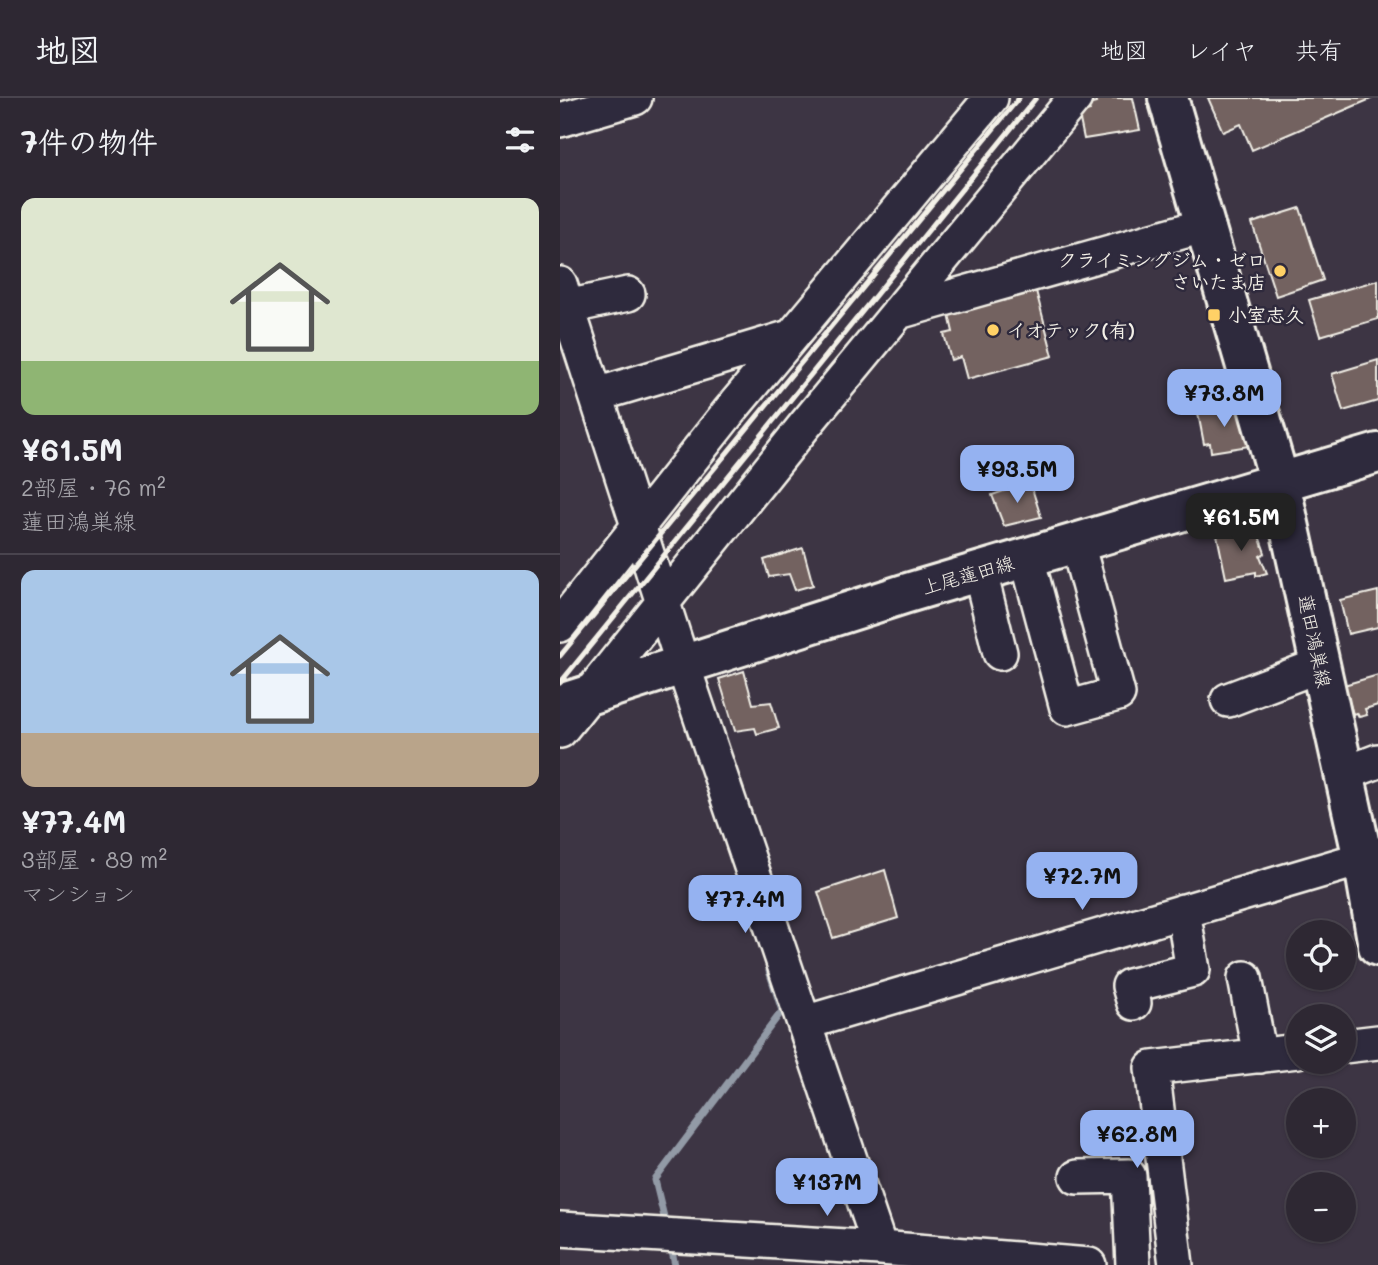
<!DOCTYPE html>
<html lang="ja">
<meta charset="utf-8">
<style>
:root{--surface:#2e2833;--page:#36303b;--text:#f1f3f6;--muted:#a7a6ac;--line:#49444e;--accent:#95b2f1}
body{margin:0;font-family:Mali,"Klee One",sans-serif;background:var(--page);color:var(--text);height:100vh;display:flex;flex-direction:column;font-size:26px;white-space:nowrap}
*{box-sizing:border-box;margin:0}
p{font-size:23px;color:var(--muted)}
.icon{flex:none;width:38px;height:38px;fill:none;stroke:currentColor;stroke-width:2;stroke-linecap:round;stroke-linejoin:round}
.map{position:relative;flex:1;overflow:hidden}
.sheet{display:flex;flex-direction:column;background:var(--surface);width:560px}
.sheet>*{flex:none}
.fabs{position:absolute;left:726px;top:822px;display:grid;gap:14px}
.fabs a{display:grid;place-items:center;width:70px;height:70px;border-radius:50%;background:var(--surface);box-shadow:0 2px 5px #0004,0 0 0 2px var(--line);font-size:35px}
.price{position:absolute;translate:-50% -60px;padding:0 16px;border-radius:14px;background:var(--accent);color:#111;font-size:23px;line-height:46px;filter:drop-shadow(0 2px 4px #0008)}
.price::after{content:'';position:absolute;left:50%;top:42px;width:21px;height:16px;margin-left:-10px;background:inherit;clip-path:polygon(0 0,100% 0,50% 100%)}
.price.on{background:#222;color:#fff}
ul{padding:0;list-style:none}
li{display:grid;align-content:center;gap:14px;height:371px;padding:0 21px}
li+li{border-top:2px solid var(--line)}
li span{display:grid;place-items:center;height:217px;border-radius:14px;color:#555}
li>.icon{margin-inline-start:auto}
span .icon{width:126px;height:126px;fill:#fffc;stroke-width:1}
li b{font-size:30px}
h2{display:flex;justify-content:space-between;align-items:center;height:84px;padding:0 21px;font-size:30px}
header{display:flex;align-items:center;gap:42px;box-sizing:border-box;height:98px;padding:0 35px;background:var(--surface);border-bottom:2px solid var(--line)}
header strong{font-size:33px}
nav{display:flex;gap:38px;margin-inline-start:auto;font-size:24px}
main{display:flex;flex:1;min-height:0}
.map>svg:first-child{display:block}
</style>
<header>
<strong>地図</strong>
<nav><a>地図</a><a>レイヤ</a><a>共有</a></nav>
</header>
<main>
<section class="sheet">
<h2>7件の物件<svg class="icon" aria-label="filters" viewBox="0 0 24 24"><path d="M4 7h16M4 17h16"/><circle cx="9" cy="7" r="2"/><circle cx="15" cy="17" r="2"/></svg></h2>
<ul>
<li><span style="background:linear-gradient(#dfe7d0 75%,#8fb573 0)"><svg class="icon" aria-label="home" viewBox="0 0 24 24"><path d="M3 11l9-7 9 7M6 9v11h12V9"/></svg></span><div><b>¥61.5M</b><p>2部屋 · 76 m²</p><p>蓮田鴻巣線</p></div></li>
<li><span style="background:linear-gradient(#a9c7e8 75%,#b9a48a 0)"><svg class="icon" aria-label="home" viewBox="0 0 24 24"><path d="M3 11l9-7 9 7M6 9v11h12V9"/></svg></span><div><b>¥77.4M</b><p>3部屋 · 89 m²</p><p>マンション</p></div></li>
</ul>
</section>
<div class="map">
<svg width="818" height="1167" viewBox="0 0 818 1167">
<rect width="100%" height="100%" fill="#3d3544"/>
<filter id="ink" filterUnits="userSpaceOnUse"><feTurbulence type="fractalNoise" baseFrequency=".0143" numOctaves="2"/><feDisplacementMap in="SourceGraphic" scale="14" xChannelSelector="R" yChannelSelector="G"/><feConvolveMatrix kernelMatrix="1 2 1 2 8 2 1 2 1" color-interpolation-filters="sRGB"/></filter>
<g filter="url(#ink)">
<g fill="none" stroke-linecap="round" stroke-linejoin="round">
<path stroke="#929aa6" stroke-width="7" d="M106,1127L95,1082L222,913L209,873
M110,1145L115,1167"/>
</g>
<path fill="#736260" stroke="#f4f1e8" stroke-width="2" d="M573,0L580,32L524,41L519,17L530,13L528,7L536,5L535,1L539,0Z
M648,0H813L692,52L681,26L663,34Z
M740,110L763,182L716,198L692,125Z
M818,182V221L760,238L749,202Z
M475,189L493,258L407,281L401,259L391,262L384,236L393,234L388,212Z
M818,262V303L783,313L772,276Z
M682,307L689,348L651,354L650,345L644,346L638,315Z
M470,384L481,419L444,428L432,397Z
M685,428L699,438L705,455L700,458L707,475L696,478V474L666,480L657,437Z
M243,450L253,487L235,492L229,476L209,479L204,462Z
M818,493V529L788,536L780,502Z
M184,573L193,606L211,604L219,630L197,636L195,630L175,633L159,581Z
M818,577V607L805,611L807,617L799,619L797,615L793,616L784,587Z
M325,772L338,820L273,840L258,794Z"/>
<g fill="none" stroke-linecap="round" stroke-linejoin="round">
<defs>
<path id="minor" d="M0,22L75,0
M0,186L123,567L320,1150
M7,209L68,196
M338,214L646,127
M36,297L230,239
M467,460L507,610L558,596L517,445
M420,474L440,555
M0,527L168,315L431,0
M668,602L760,567
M0,633L245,327L515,0
M784,676L818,663
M685,880L700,958
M574,905L569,888L633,872L623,813
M244,925L818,756
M784,948L818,944
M517,1079L569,1078L573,1167
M0,1131L320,1150L529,1167
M616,1167L592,970L738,953"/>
<path id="major" d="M608,0L720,385L803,761L818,848
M0,606L344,496L818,355"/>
</defs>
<use href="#minor" stroke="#f4f1e8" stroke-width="38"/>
<use href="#major" stroke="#f4f1e8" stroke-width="44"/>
<use href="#minor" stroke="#2f2a3d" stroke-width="33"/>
<use href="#major" stroke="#2f2a3d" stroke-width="38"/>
<path stroke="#f4f1e8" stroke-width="5" d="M0,558L459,0
M0,585L476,0"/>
</g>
</g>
<g fill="#ffd166" stroke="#2f2a3d" stroke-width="2.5">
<circle cx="720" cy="173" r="7"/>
<rect x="647" y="210" width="14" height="14" rx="3.5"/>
<circle cx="433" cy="232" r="7"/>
</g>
<g text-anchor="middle" stroke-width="5" stroke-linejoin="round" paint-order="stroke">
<g font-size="19" font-weight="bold" fill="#f4f1e8" stroke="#2f2a3d" text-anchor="start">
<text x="706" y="169" text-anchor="end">クライミングジム・ゼロ<tspan x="706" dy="22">さいたま店</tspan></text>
<text x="668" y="224">小室志久</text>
<text x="447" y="239">イオテック(有)</text>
</g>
<g font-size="19" fill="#f4f1e8" stroke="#2f2a3d">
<text transform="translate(408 477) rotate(-16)" y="7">上尾蓮田線</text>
<text transform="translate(755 543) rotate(78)" y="7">蓮田鴻巣線</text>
</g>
</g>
</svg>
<div class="fabs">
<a><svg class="icon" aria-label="locate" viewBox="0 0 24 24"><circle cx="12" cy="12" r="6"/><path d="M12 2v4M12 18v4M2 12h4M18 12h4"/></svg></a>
<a><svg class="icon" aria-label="layers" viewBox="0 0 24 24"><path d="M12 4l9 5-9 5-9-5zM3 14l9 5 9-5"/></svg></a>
<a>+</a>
<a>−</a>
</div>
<b class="price" style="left:664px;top:331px">¥73.8M</b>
<b class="price" style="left:457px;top:407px">¥93.5M</b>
<b class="price on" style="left:681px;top:455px">¥61.5M</b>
<b class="price" style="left:522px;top:814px">¥72.7M</b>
<b class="price" style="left:185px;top:837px">¥77.4M</b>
<b class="price" style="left:577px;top:1072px">¥62.8M</b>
<b class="price" style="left:267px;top:1120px">¥137M</b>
</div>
</main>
